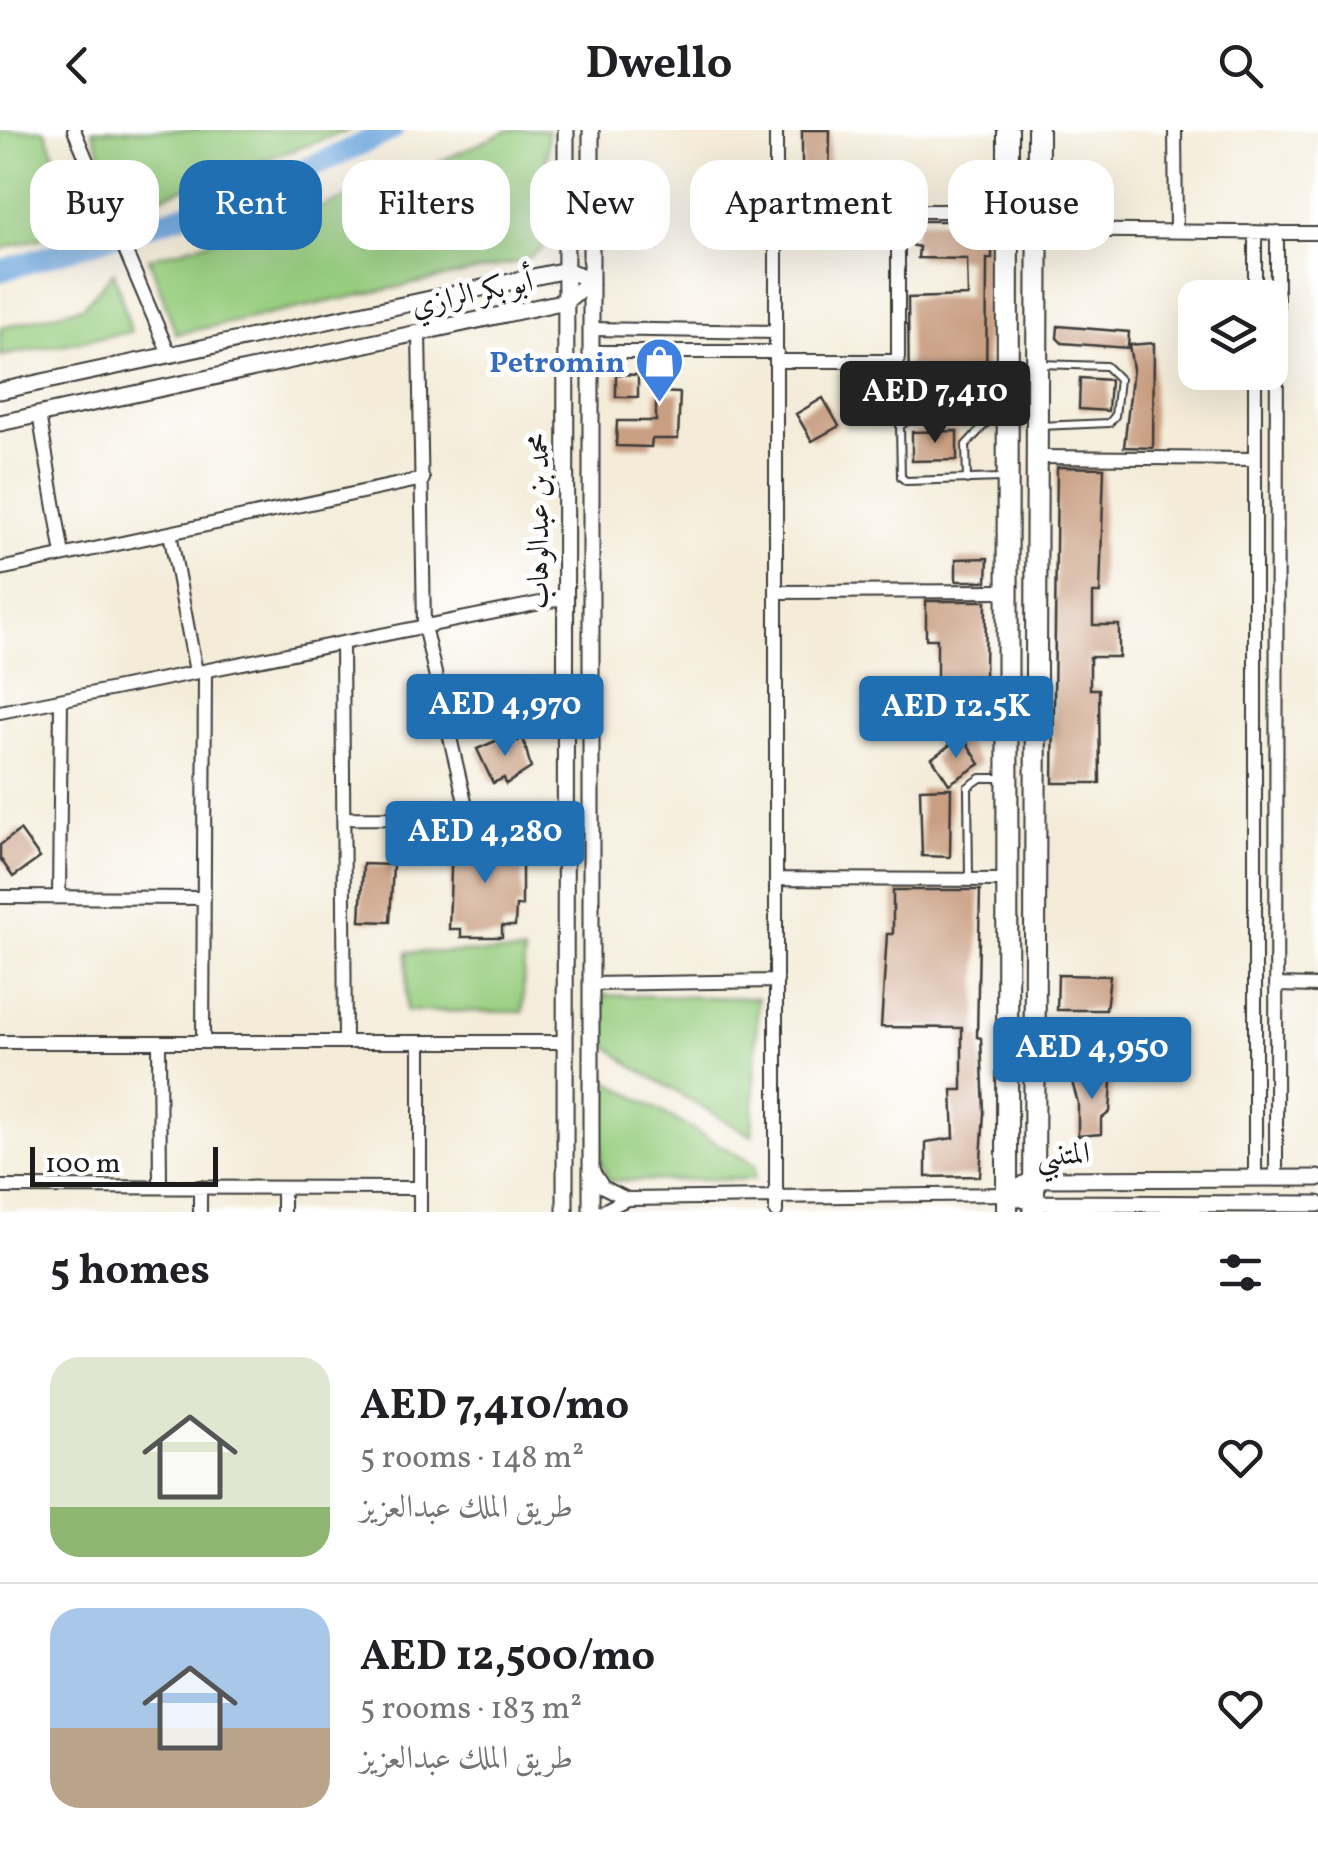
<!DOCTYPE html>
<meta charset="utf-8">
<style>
:root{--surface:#fff;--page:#f6f6f6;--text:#202124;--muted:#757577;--line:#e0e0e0;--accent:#1f6fb2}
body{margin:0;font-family:Vollkorn,Amiri,serif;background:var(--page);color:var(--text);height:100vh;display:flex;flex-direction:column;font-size:38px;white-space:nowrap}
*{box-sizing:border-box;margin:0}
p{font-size:32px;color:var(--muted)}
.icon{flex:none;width:55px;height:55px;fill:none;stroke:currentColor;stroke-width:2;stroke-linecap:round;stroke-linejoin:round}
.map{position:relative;height:1082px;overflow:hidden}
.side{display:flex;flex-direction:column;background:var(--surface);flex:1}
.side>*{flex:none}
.top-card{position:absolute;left:30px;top:30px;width:1260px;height:90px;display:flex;gap:20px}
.tools{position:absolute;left:1178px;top:150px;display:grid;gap:20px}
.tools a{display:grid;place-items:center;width:110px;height:110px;border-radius:20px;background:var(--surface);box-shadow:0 10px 40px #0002;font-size:50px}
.scale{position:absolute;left:30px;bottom:25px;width:188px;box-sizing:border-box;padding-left:10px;border:5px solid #1c1c1c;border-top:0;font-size:28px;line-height:35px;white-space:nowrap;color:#1c1c1c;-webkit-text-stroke:8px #fff;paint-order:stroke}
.price{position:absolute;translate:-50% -85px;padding:0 22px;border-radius:10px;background:var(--accent);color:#fff;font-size:32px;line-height:65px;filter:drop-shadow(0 2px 5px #0008)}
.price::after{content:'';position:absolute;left:50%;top:60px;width:30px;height:22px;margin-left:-15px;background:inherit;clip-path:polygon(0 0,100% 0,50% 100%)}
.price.selected{background:#222;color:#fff}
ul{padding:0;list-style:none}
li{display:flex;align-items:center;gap:30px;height:250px;padding:0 50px}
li+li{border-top:2px solid var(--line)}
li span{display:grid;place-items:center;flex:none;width:280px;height:200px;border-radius:30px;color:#555}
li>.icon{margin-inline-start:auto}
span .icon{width:120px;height:120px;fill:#fffc;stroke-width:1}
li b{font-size:42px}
h2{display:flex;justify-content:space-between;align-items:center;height:120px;padding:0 50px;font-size:42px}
.chip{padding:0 35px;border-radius:30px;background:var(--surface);box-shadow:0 10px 40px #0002;font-size:35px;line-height:90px}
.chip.selected{background:var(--accent);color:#fff}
header{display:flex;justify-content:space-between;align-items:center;height:130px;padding:0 50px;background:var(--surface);font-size:45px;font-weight:700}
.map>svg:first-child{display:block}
</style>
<header><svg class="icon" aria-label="back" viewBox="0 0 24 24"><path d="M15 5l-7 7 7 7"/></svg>Dwello<svg class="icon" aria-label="search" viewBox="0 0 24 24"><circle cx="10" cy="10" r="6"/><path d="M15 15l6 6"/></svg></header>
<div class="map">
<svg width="1318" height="1082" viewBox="0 0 1318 1082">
<rect width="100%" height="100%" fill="#fff"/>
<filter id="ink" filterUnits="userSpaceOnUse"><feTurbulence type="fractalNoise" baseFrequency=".01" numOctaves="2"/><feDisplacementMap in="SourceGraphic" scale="20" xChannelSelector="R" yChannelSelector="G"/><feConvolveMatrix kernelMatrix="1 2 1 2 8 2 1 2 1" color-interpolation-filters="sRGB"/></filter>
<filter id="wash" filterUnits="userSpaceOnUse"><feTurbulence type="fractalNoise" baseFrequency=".0048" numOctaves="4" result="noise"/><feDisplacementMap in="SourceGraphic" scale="40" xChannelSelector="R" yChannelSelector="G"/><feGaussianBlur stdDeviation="2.25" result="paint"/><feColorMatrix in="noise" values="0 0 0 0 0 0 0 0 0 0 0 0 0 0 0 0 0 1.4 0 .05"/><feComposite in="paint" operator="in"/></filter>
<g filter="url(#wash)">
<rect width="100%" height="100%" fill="#f4ecd9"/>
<path fill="#97cd7f" stroke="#5a744e" stroke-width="2.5" d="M0,0H45L84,97L0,119Z
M92,0H350L123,80Z
M508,0H548L544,118L522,131L176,204L149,128C273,96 394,56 508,0Z
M114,142L131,202L0,226V198L82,177Z
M407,822L524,823L523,882L406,881Z
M602,865L758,868L752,1006L632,936L602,911Z
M602,948L755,1035L754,1049L609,1051L601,1032Z"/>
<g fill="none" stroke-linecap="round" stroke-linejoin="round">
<path stroke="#6fa8de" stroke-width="22" d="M0,141L259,61L392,0"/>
</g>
<g id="blocks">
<path fill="#c99f82" d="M802,0H830L829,54L802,53Z
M917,91H984L992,97V129H987L986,272L909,273L908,168L968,166L967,129L918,128L919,117L912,115Z
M1058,196L1129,202L1128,218L1062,213L1057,208Z
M1154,213L1153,318L1124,317L1133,239L1129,215Z
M616,244L638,245V267H616Z
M1080,248L1110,250L1108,281L1079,279Z
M656,262L680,263L678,309H652L651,317L616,316L617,291H656Z
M823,268L839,296L812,311L796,284Z
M957,301V330L912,331V302Z
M1057,337L1104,338L1100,463H1093V495H1119V527H1090V559H1099L1100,653H1053Z
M988,428L987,451H956V429Z
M926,471H986L985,547L937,548V509H926Z
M514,603L518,611L523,608L531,638L506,654L504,648L493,653L477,619Z
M965,610L980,634L949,654L932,628L954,612Z
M951,658L950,727L922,726L920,659Z
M20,700L40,728L13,747L0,728V715Z
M452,709H522V776H516L515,796H502V807H461V799H449Z
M363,734L393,735L390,792L360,791Z
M893,760H980L977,907L981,908L984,982L980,1046L926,1047V1012L954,1008L952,960H962V898L881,897L887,804H893Z
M1058,845L1110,846L1106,880H1057Z
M1070,945L1108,947L1112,952L1110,982L1101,989V1004L1078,1006V973Z"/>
</g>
</g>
<g filter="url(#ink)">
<use href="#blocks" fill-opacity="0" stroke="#3c3b38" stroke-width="2.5"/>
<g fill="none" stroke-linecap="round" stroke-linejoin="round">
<defs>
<path id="service" d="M1039,234L1106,236L1119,249L1115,286L1109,293L1040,296
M1002,348L906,351L901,347L900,296L910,289L1006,290
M967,350L966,315L988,291
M969,748L968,657L981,648H1005"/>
<path id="minor" d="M74,0L170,226
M776,0V1082
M1175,0L1176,101
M776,81H1009
M1038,100L1318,103
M1255,168V102
M591,199L776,202
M419,202L424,496L469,689
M591,222H777
M777,231H898V80
M39,284L63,425
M1038,327L1255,329
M170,403L196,542
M0,439L423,349
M778,462L1007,461
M342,513L345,912
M0,582L565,468
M344,688L565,689
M777,749L1006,750
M0,767L204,768
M59,767L61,570
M591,854L777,851
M1276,855L1318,856
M0,912H565
M159,912L160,1057
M203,912L205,541
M592,1040L603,1057L627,1069L601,1082
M1255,1048V242
M1276,1048L1277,102
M0,1057L420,1058
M200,1057V1082
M283,1058V1082
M627,1069L1007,1064
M420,1082V912"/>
<path id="tertiary" d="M591,0V1082
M0,261L566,140L591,150L566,171L0,293
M1007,1064L1033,1049L1318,1048
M1007,1064L1034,1073L1318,1074
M565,1082L566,0"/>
<path id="trunk" d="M1007,1082L1008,0
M1034,1082L1038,0"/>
</defs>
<use href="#service" stroke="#3c3b38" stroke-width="10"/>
<use href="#minor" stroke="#3c3b38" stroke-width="16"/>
<use href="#tertiary" stroke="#3c3b38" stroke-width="19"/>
<use href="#trunk" stroke="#3c3b38" stroke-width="24"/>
<use href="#service" stroke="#fff" stroke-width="6"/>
<use href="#minor" stroke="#fff" stroke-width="12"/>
<use href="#tertiary" stroke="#fff" stroke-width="15"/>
<use href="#trunk" stroke="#fff" stroke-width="20"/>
</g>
</g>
<defs>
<symbol id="shop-pin" viewBox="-11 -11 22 30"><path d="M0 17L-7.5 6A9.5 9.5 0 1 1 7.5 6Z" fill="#3f7fe0" stroke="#fff"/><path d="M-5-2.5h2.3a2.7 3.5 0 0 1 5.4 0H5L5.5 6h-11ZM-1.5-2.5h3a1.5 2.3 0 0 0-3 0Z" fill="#fff"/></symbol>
</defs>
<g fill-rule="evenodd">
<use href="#shop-pin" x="632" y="204" width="55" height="75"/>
</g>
<g text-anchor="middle" stroke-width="10" stroke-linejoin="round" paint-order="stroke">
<g font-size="30" fill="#1c1c1c" stroke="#fff">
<text transform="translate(472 163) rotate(-12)" y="10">أبو بكر الرازي</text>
<text transform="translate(538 391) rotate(-90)" y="10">محمد بن عبدالوهاب</text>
<text transform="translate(1063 1024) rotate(-4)" y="10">المتنبي</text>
</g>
<g font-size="30" font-weight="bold" fill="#366cbe" stroke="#fff" text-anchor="end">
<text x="625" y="242">Petromin</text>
</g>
</g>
</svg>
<div class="tools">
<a><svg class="icon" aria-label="layers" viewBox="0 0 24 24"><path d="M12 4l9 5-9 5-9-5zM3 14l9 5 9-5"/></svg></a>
</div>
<div class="scale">100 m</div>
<b class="price selected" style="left:935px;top:316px">AED 7,410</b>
<b class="price" style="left:505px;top:629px">AED 4,970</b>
<b class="price" style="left:956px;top:631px">AED 12.5K</b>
<b class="price" style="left:485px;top:756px">AED 4,280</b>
<b class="price" style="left:1092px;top:972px">AED 4,950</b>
<div class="top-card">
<a class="chip">Buy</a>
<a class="chip selected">Rent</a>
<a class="chip">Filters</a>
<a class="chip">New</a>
<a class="chip">Apartment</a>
<a class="chip">House</a>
</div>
</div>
<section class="side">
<h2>5 homes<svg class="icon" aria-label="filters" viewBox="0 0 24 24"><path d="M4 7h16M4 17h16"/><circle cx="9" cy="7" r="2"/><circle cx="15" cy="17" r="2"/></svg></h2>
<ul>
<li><span style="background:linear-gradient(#dfe7d0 75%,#8fb573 0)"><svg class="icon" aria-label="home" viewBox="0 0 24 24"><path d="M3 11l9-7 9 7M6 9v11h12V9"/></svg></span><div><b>AED 7,410/mo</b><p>5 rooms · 148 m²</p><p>طريق الملك عبدالعزيز</p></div><svg class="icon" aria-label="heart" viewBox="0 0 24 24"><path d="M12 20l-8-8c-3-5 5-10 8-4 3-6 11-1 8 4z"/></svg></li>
<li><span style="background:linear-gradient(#a9c7e8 60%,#b9a48a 0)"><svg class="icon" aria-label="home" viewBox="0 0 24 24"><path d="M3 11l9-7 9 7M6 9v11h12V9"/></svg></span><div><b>AED 12,500/mo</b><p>5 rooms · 183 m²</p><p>طريق الملك عبدالعزيز</p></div><svg class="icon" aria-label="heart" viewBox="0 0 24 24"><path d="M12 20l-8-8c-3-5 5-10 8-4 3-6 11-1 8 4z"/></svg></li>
</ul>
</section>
